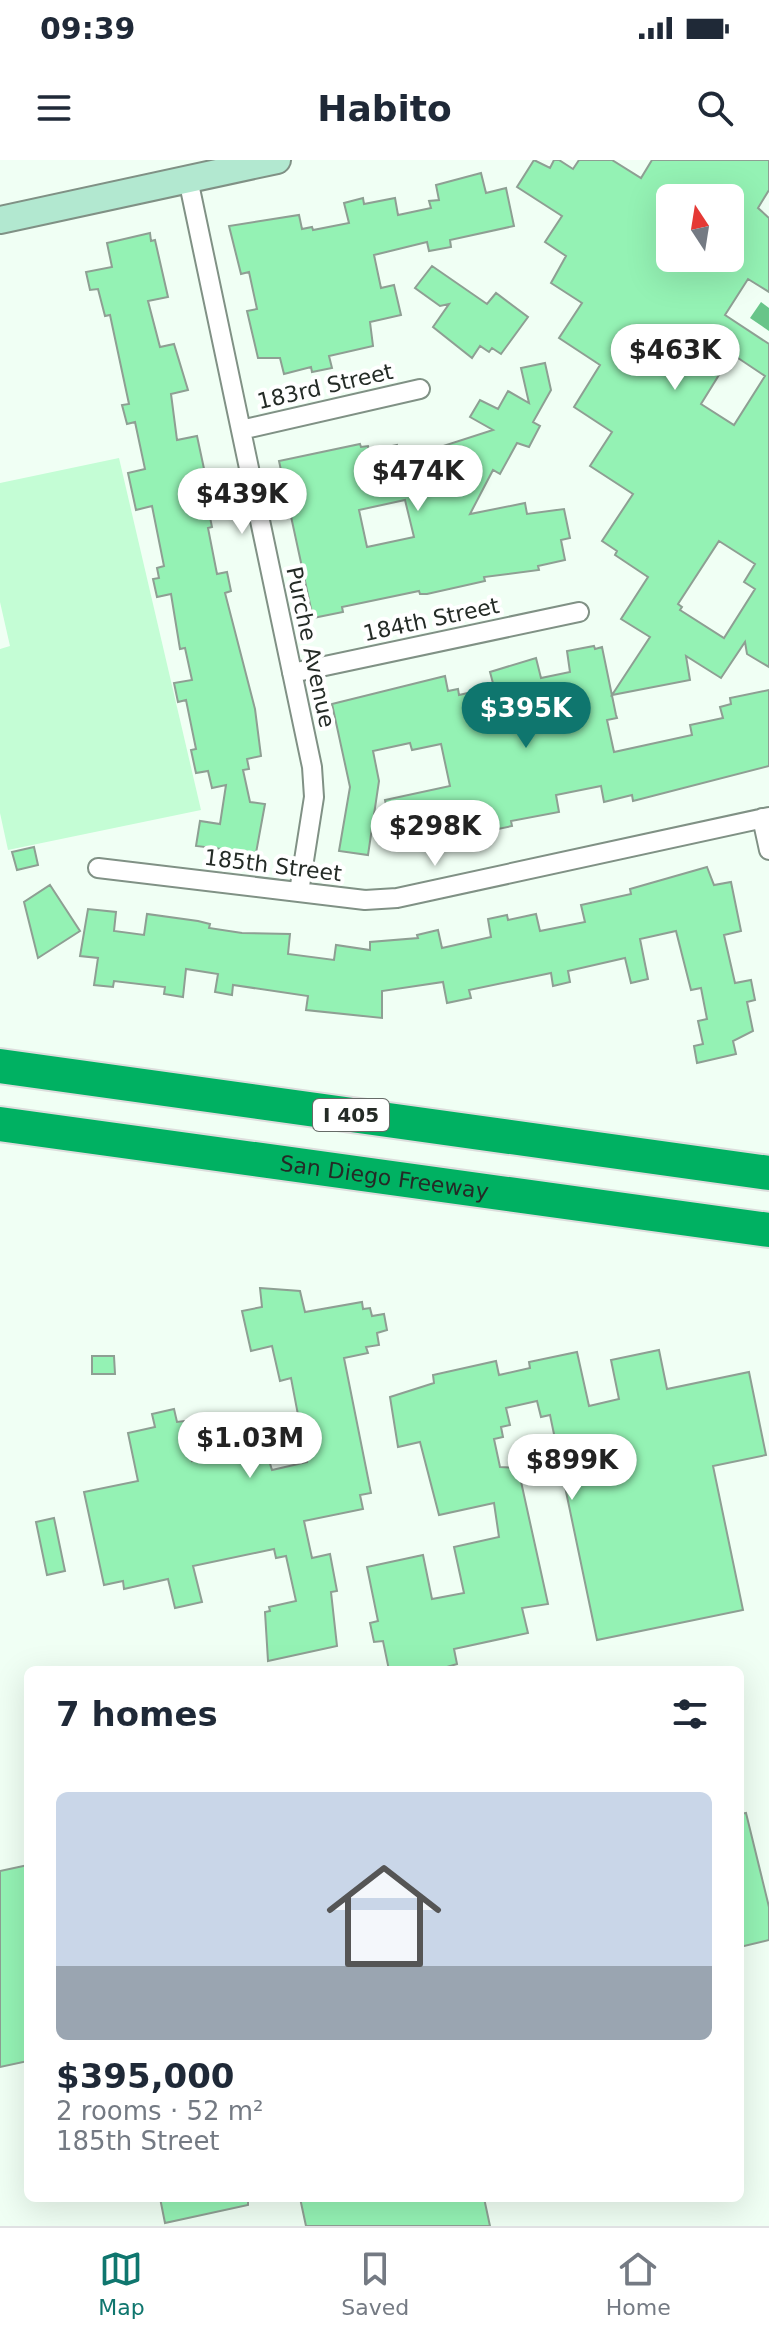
<!DOCTYPE html>
<meta charset="utf-8">
<style>
:root{--surface:#fff;--page:#f6f6f7;--text:#1f2937;--muted:#747a83;--line:#e0e1e3;--accent:#0f766e}
body{margin:0;font-family:"DejaVu Sans",sans-serif;background:var(--page);color:var(--text);height:100vh;display:flex;flex-direction:column;font-size:30px;white-space:nowrap}
*{box-sizing:border-box;margin:0}
p{font-size:26px;color:var(--muted)}
.icon{flex:none;width:44px;height:44px;fill:none;stroke:currentColor;stroke-width:2;stroke-linecap:round;stroke-linejoin:round}
.map{position:relative;flex:1;overflow:hidden}
.panel{position:absolute;left:24px;top:1506px;width:720px;height:536px;display:flex;flex-direction:column;background:var(--surface);border-radius:12px;box-shadow:0 8px 32px #0002}
.panel>*{flex:none}
.needle{width:52px;rotate:348deg}
.fabs{position:absolute;left:656px;top:24px;display:grid;gap:16px}
.fabs a{display:grid;place-items:center;width:88px;height:88px;border-radius:12px;background:var(--surface);box-shadow:0 8px 32px #0002;font-size:40px}
.price{position:absolute;translate:-50% -68px;padding:0 18px;border-radius:28px;background:#fff;color:#222;font-size:26px;line-height:52px;filter:drop-shadow(0 2px 4px #0008)}
.price::after{content:'';position:absolute;left:50%;top:48px;width:24px;height:18px;margin-left:-12px;background:inherit;clip-path:polygon(0 0,100% 0,50% 100%)}
.price.on{background:var(--accent);color:#fff}
ul{padding:0;list-style:none}
li{display:grid;align-content:center;gap:16px;height:424px;padding:0 32px}
li span{display:grid;place-items:center;height:248px;border-radius:12px;color:#555}
li>.icon{margin-inline-start:auto}
span .icon{width:144px;height:144px;fill:#fffc;stroke-width:1}
li b{font-size:34px}
h2{display:flex;justify-content:space-between;align-items:center;height:96px;padding:0 32px;font-size:34px}
.status{display:flex;justify-content:space-between;align-items:center;height:56px;padding:0 40px;background:var(--surface);direction:ltr}
.status svg{height:22px;fill:currentColor}
header{display:flex;justify-content:space-between;align-items:center;height:104px;padding:0 32px;background:var(--surface);font-size:36px;font-weight:700}
.menu{display:flex;justify-content:space-around;align-items:center;height:112px;border-top:2px solid var(--line);background:var(--surface);font-size:22px;color:var(--muted)}
.menu a{display:grid;justify-items:center;gap:4px}
.menu .on{color:var(--accent)}
.map>svg:first-child{display:block}
</style>
<div class="status"><b>09:39</b><svg viewBox="0 0 49 12"><path d="M0 12V9h3v3zM5 12V6h3v6zM10 12V3h3v9zM15 12V0h3v12zM26 1h20v11H26zM47 4h2v5h-2z"/></svg></div>
<header><svg class="icon" aria-label="menu" viewBox="0 0 24 24"><path d="M4 6h16M4 12h16M4 18h16"/></svg>Habito<svg class="icon" aria-label="search" viewBox="0 0 24 24"><circle cx="10" cy="10" r="6"/><path d="M15 15l6 6"/></svg></header>
<div class="map">
<svg width="769" height="2066" viewBox="0 0 769 2066">
<rect width="100%" height="100%" fill="#f0fff4"/>
<path fill="#c4fdd5" d="M119,298L201,650L8,690L0,653V489L10,486L0,442V323Z"/>
<path fill="#68c589" d="M761,142L769,148V171L750,158Z"/>
<path fill="#94f2b4" stroke="#8e9f93" stroke-width="2" fill-rule="evenodd" d="M534,0L550,8L554,0H559L573,9L579,0H612L641,18L652,0H769V30L758,48L769,58V132L748,119L725,155L769,184V507L747,494L745,482L721,518L686,496L690,520L612,535L650,477L621,459L648,417L615,395L617,391L602,381L633,334L590,306L612,272L574,247L600,205L559,178L582,143L551,123L566,96L545,82L562,56L517,27ZM670,38H730V98H670ZM732,194L765,216L734,265L701,244ZM719,381L755,404L744,422L755,429L724,478L680,450L682,447L678,444Z
M481,13L486,33L506,28L514,66L450,80L451,87L429,91L427,82L374,95L381,128L394,125L401,155L370,162L373,186L329,196L332,208L312,212L311,207L284,214L280,198H258L247,151L257,149L249,112L241,114L229,66L299,55L302,69L312,67L313,70L349,63L344,43L363,38L364,44L395,38L398,55L431,48L429,41L439,40L436,25Z
M150,73L151,81L155,80L168,137L148,141L160,187L174,184L188,230L171,234L177,280L197,276L209,332L205,333L212,367L208,368L217,414L227,412L231,431L225,433L255,549L261,596L247,599L249,609L243,610L250,642L265,644L256,693L196,686L200,661L220,664L226,625L212,628L208,611L196,613L191,590L196,589L186,540L178,542L174,523L192,520L185,488L180,489L171,434L157,437L153,419L159,418L157,408L164,406L152,346L136,350L128,313L145,309L135,262L127,264L122,245L129,244L110,155L105,156L98,129L90,130L86,112L112,107L107,83Z
M432,106L487,144L496,133L528,157L501,194L492,188L489,192L480,186L472,198L433,167L449,144L440,146L415,128Z
M545,203L551,230L533,262L540,266L529,287L517,283L500,314L493,310L470,354L525,343L527,354L564,349L570,378L561,380L565,400L538,406L539,410L484,417L485,421L427,434H420L419,431L342,447L343,452L313,458L279,301L360,284L361,287L368,286L369,291L397,285L400,300L493,270L470,257L480,240L498,249L508,231L529,243L521,208ZM405,340L414,377L367,387L359,350Z
M594,486L595,489L602,487L616,555L617,558L607,560L614,592L692,575L690,565L723,558L720,547L731,544L730,538L769,530V606L633,641L632,635L604,642L601,626L556,635L559,652L511,661L512,666L398,690L395,688L385,640L450,626L441,584L412,590L410,583L373,591L379,621L368,695L339,691L350,627L332,544L445,516L448,531L458,529L459,535L494,527L490,512L536,498L541,518L570,512L567,491Z
M34,687L38,705L17,710L12,692Z
M707,707L714,725L731,722L741,771L724,775L735,823L751,820L755,840L747,842L753,871L733,881L736,894L697,903L694,886L703,884L698,861L707,859L701,828L691,830L676,771L640,779L648,819L631,823L625,798L568,811L570,822L553,826L551,813L469,830L471,838L447,843L443,822L382,831V858L306,850L308,836L233,825L232,835L215,832L218,814L186,809L183,837L164,834L165,827L114,821L113,827L94,825L98,798L80,796L88,749L116,752L114,771L144,775L147,754L198,761L210,764L209,768L242,773L290,774L288,794L334,800L336,785L370,790V782L418,778L417,775L438,770L442,788L491,777L488,759L507,755L508,760L536,754L540,771L585,762L581,745L631,734L630,729Z
M50,725L80,771L38,798L24,742Z
M260,1128L300,1131L305,1152L362,1142L363,1149L370,1148L372,1156L384,1154L387,1170L377,1173L379,1185L366,1187L368,1193L344,1198L371,1333L360,1335L363,1349L304,1361L312,1398L330,1394L337,1431L331,1432L337,1486L268,1501L265,1452L270,1451L269,1447L296,1441L286,1396L276,1398L274,1389L193,1406L202,1442L175,1448L168,1419L124,1429L123,1421L104,1425L84,1332L138,1321L128,1273L155,1267L152,1254L174,1249L177,1262L184,1261L192,1301L248,1289L246,1278L261,1275L272,1310L307,1302L291,1218L280,1221L272,1186L251,1191L242,1151L262,1147Z
M659,1190L667,1229L749,1212L766,1295L713,1306L743,1450L597,1480L550,1255L541,1257L537,1241L506,1248L510,1265L501,1267L503,1277L494,1279L500,1307L518,1308L548,1444L522,1448L528,1473L454,1489L457,1504L437,1510H389L383,1481L374,1482L370,1463L378,1461L367,1407L423,1395L432,1439L464,1433L454,1387L499,1377L494,1343L439,1355L420,1282L398,1287L390,1237L434,1223L433,1215L496,1201L499,1215L530,1208L529,1202L577,1192L589,1246L619,1239L611,1200Z
M92,1196H114L115,1214H92Z
M54,1358L65,1411L47,1415L36,1362Z
M746,1653L769,1747V1780L740,1787V1654Z
M28,1705V1901L0,1907V1711Z
M160,2038H248V2045L165,2063Z
M300,2038H484L490,2066H306Z"/>
<g fill="none" stroke-linecap="round" stroke-linejoin="round">
<defs>
<path id="street" d="M188,19L312,607L314,637L299,732
M241,270L420,229
M292,513L579,452
M762,658L769,690
M98,708L365,740L397,738L769,657"/>
<path id="secondary" d="M0,60L277,0"/>
<g id="highway">
<path d="M0,906L769,1013"/>
<path id="s1" d="M0,964L769,1070"/>
</g>
</defs>
<use href="#street" stroke="#809185" stroke-width="22"/>
<use href="#secondary" stroke="#809185" stroke-width="30"/>
<use href="#highway" stroke="#dcdddc" stroke-width="38"/>
<use href="#street" stroke="#fff" stroke-width="18"/>
<use href="#secondary" stroke="#b2e8d0" stroke-width="26"/>
<use href="#highway" stroke="#00b162" stroke-width="34"/>
</g>
<g text-anchor="middle" stroke-width="8" stroke-linejoin="round" paint-order="stroke">
<rect fill="#fff" stroke="#666b67" stroke-width="2" x="313" y="939" width="76" height="32" rx="6"/>
<g font-size="20" font-weight="bold" fill="#242b26">
<text x="351" y="962">I 405</text>
</g>
<g font-size="22" fill="#242b26" stroke="#fff">
<text transform="translate(325 226) rotate(-13)" y="8">183rd Street</text>
<text transform="translate(431 459) rotate(-12)" y="8">184th Street</text>
<text transform="translate(311 487) rotate(78)" y="8">Purche Avenue</text>
<text transform="translate(273 705) rotate(7)" y="8">185th Street</text>
<text dy="8" stroke="none"><textPath href="#s1" startOffset="388">San Diego Freeway</textPath></text>
</g>
</g>
</svg>
<div class="fabs">
<a><svg class="needle" viewBox="-14 -14 28 28"><path d="M0-13l5 13h-10z" fill="#e53935"/><path d="M0 13l5-13h-10z" fill="#747a83"/></svg></a>
</div>
<b class="price" style="left:675px;top:232px">$463K</b>
<b class="price" style="left:418px;top:353px">$474K</b>
<b class="price" style="left:242px;top:376px">$439K</b>
<b class="price on" style="left:526px;top:590px">$395K</b>
<b class="price" style="left:435px;top:708px">$298K</b>
<b class="price" style="left:250px;top:1320px">$1.03M</b>
<b class="price" style="left:572px;top:1342px">$899K</b>
<section class="panel">
<h2>7 homes<svg class="icon" aria-label="filters" viewBox="0 0 24 24"><path d="M4 7h16M4 17h16"/><circle cx="9" cy="7" r="2"/><circle cx="15" cy="17" r="2"/></svg></h2>
<ul>
<li><span style="background:linear-gradient(#c9d6e8 70%,#9aa5b1 0)"><svg class="icon" aria-label="home" viewBox="0 0 24 24"><path d="M3 11l9-7 9 7M6 9v11h12V9"/></svg></span><div><b>$395,000</b><p>2 rooms · 52 m²</p><p>185th Street</p></div></li>
</ul>
</section>
</div>
<nav class="menu">
<a class="on"><svg class="icon" aria-label="map" viewBox="0 0 24 24"><path d="M3 6l6-2 6 2 6-2v14l-6 2-6-2-6 2zM9 4v14M15 6v14"/></svg>Map</a>
<a><svg class="icon" aria-label="saved" viewBox="0 0 24 24"><path d="M7 4h10v16l-5-4-5 4z"/></svg>Saved</a>
<a><svg class="icon" aria-label="home" viewBox="0 0 24 24"><path d="M3 11l9-7 9 7M6 9v11h12V9"/></svg>Home</a>
</nav>
